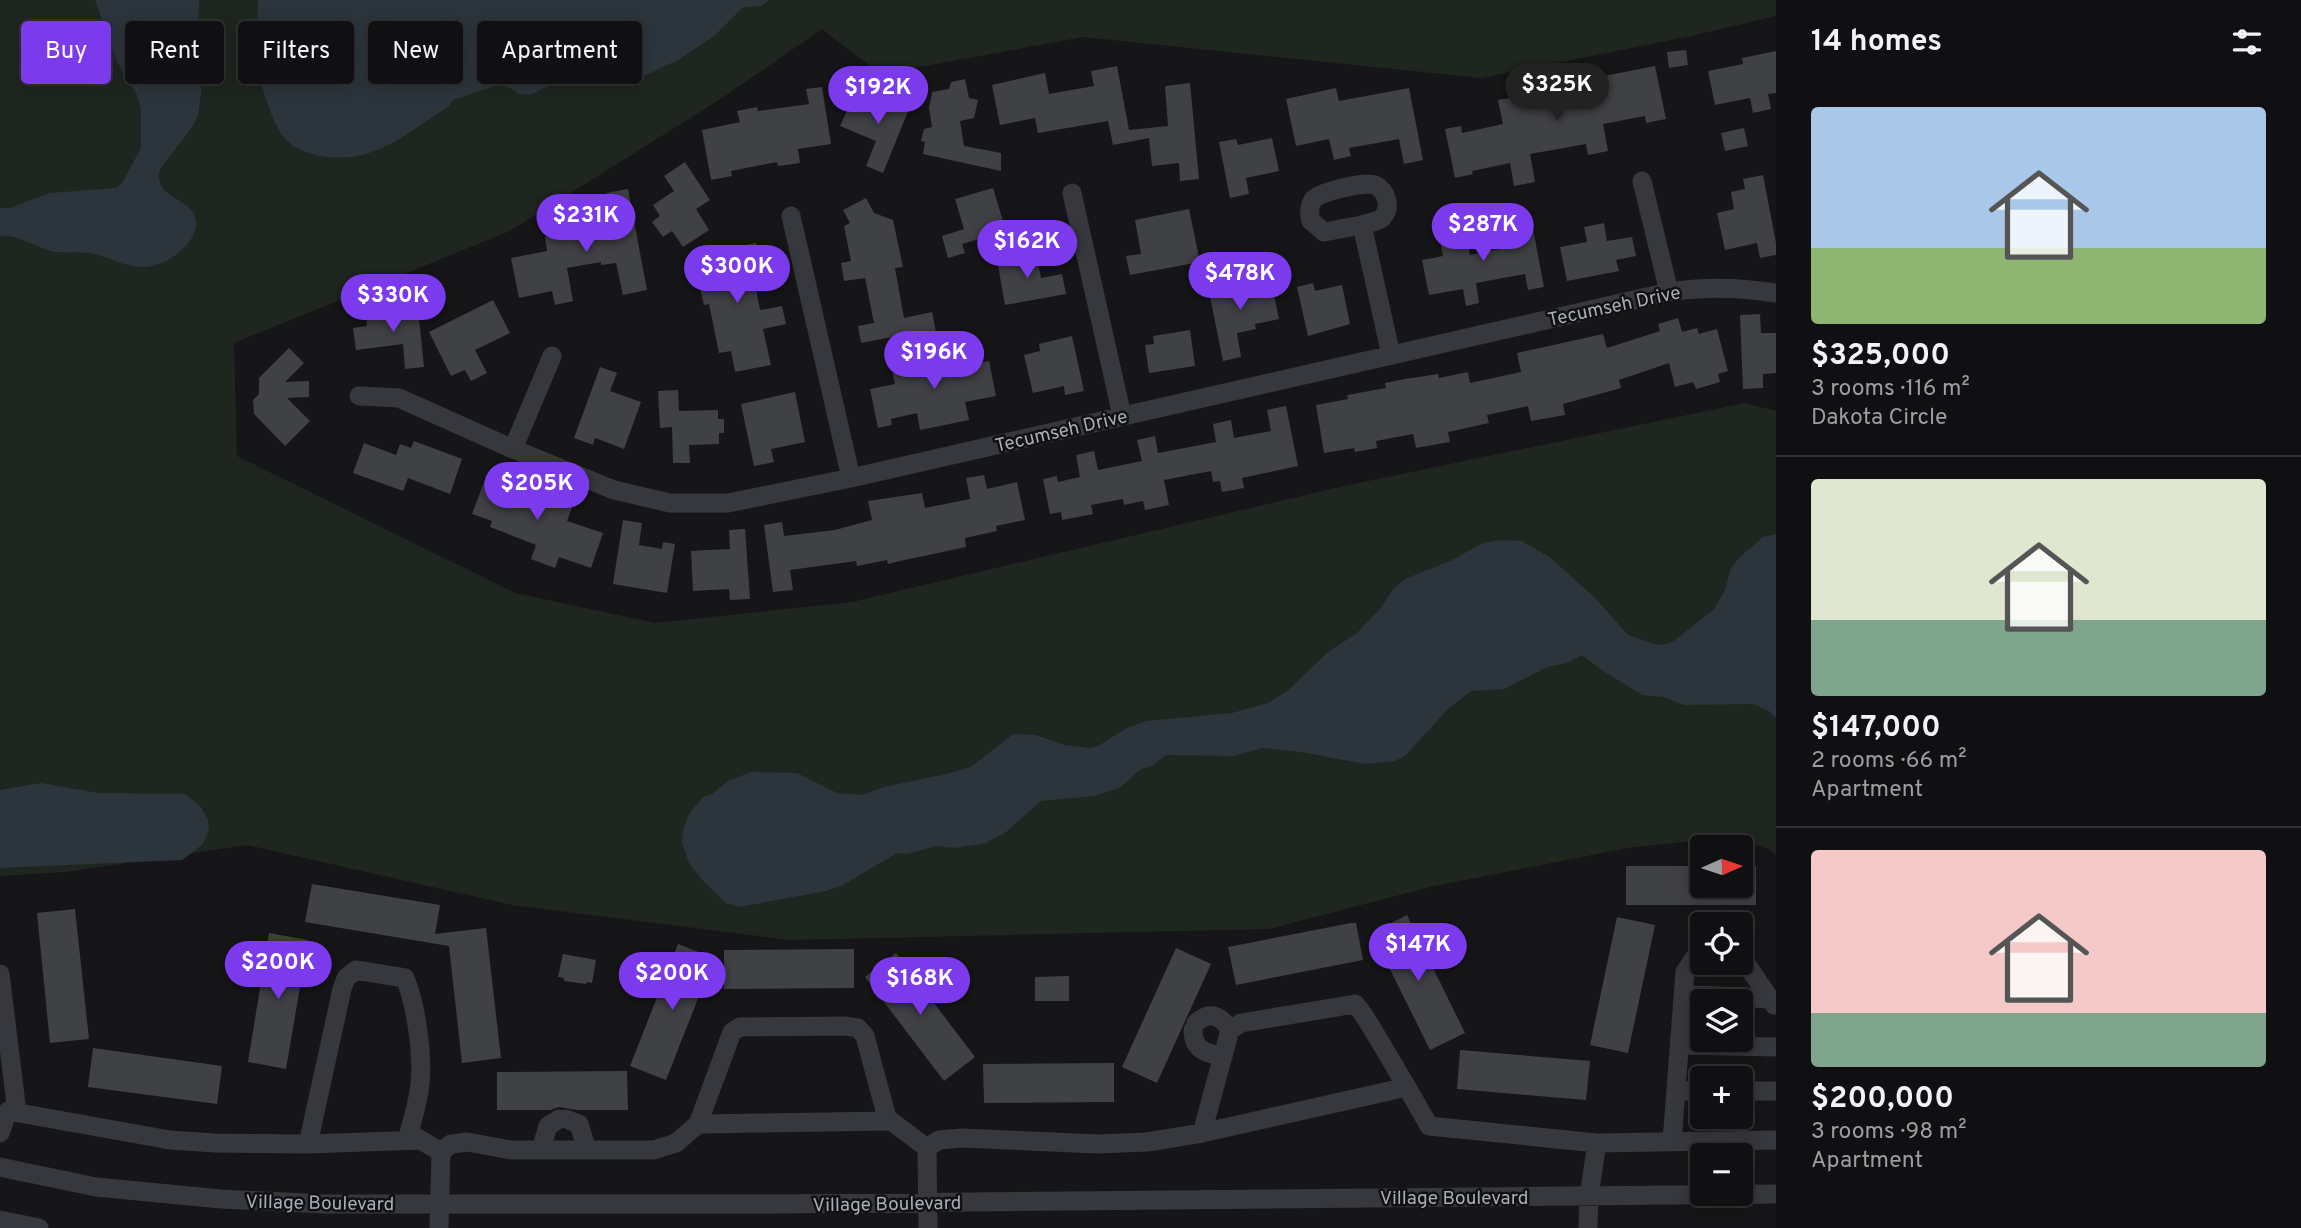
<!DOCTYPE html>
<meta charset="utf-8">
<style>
:root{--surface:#101012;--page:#1e1e20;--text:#f1f3f6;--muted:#9c9d9f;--line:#303032;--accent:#7c3aed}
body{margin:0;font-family:Overpass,sans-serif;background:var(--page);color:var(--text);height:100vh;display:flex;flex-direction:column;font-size:26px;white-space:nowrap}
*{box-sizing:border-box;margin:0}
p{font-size:23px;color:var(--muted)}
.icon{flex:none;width:38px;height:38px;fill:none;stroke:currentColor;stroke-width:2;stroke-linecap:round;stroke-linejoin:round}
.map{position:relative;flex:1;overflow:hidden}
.sheet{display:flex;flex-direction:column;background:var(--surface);width:525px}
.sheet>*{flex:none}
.guide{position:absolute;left:21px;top:21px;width:665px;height:63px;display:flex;gap:14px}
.needle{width:46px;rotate:87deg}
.controls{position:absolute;left:1690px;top:835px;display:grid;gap:14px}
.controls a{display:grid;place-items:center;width:63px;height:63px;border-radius:7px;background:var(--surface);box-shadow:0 4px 18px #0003,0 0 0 2px var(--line);font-size:35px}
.price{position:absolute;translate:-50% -60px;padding:0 16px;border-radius:24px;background:var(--accent);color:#fff;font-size:23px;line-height:46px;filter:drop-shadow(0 2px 4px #0008)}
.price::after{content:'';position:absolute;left:50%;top:42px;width:21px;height:16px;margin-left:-10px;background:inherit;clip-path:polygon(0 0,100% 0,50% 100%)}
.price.selected{background:#222;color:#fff}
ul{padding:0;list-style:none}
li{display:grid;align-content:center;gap:14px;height:371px;padding:0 35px}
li+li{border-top:2px solid var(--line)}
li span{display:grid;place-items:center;height:217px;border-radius:7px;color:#555}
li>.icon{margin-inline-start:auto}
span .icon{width:126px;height:126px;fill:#fffc;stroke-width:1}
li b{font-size:30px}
h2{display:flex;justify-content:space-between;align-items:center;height:84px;padding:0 35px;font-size:30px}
.tag{padding:0 24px;border-radius:7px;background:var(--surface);box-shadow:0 4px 18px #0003,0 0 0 2px var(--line);font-size:24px;line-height:63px}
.tag.selected{background:var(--accent);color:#fff}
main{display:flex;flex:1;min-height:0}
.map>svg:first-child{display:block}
</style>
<main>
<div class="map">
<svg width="1776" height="1228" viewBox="0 0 1776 1228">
<rect width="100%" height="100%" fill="#161618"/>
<path fill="#1e261f" d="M0,0H1776V16L1691,36L1481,78L1083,37L881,74L822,29L722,98L510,231L234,343L237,456L515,593L655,623L852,602L1344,486L1745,403L1776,411V855L1772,851L1745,840L1693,841L1627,848L1430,887L1269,929L790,940L512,905L247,845L66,872L0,876Z"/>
<path fill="#2c353c" d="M95,0H199L198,42L201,93L198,115L193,126L160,169C151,202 200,196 196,227C192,249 161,269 139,267C122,266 106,255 88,253C76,251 63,254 51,251C34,247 18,234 0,236V208H10L50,193L116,188L122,183L141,148V109L137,95L117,62Z
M258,0H769L761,6L743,7L713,37L678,60L633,81L593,86L554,83L530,95L518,94L510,88L498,85L453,100L448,107C422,123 397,144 369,153C344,161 305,159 286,140C272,125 257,75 255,54C253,36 259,18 258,0Z
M1776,534V718L1769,711L1753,704L1684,705L1664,697L1642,695L1603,671L1582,655L1567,663L1547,667L1504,689L1471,691L1448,709L1406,755L1395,761L1365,764L1301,752L1263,748L1233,756L1166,755L1152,766L1141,769L1122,786L1113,790L1094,796L1041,801L1006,832L986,843L955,848L936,846L907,854L897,853L843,885L826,891L739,907L726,903L704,882L689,863L682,843L683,831L689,814L703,797L712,794L728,781L751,772L797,773L837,793L862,795L884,787L946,774L971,767L1013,734L1035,735L1065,745L1089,748L1098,746L1127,728L1146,721L1232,713L1268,703L1287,691L1328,652L1357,633L1380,609L1393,589L1405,579L1450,561L1483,543L1501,540L1522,541L1551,558L1596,599L1628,635L1657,645L1666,644L1674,641L1714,609L1725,590L1731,568L1740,557L1763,537Z
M41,783L99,793L185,794L201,807L208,820L209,829L203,844L182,860L0,868V790Z"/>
<path fill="#404145" d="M1686,50L1688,65L1669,68L1667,52Z
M1776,51V93L1768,94L1771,109L1753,113L1750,98L1715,105L1708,71L1743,64L1742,58Z
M1117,66L1129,130L1168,126L1165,86L1190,83L1199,179L1180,181L1179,163L1152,166L1149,138L1113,145L1108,121L1038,133L1035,118L1000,125L992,85L1045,73L1049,94L1094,86L1091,71Z
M1655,66L1666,119L1646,123L1645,116L1603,124L1608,151L1588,155L1586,144L1530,154L1535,182L1514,186L1510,163L1472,171L1473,174L1455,178L1445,129L1461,126L1462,133L1503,124L1498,100L1521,96L1522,101L1576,92L1574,82Z
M965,79L969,98L978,100L974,118L960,121L964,146L1001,153V171L923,154L925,142L921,141L924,129L932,127L929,108L932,92L949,89L951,82Z
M822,87L831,144L798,149L800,163L778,166L777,162L731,171L732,176L711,180L702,130L740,122L737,111L757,107L758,111L809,104L806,89Z
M1336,88L1339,101L1409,88L1423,160L1404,164L1399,139L1349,148L1351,156L1334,160L1329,139L1296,146L1286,99Z
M886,90L899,96L896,103L909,109L883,173L866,166L876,141L840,126L851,102L865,108L870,96L882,101Z
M1744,128L1748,146L1725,151L1721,133Z
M1272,138L1279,171L1246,178L1249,194L1230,198L1219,142L1236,139L1238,145Z
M685,162L710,200L696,209L709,230L683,247L672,231L663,237L652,222L660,216L653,205L674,191L664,176Z
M1763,175L1776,243V255L1760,258L1757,243L1725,250L1717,213L1734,209L1731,192L1745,189L1743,179Z
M993,188L1006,231L962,244L965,253L948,258L942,236L964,229L955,199Z
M628,189L647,290L623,295L616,263L601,265V262L567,268L573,301L555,305L552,291L519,298L511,258L547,251L545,237L591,228L589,218L610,214L606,193Z
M866,198L874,213L893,220L903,267L895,268L904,318L932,312L936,332L914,337L913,333L861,343L858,326L874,323L865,278L844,281L841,263L851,261L844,226L850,223L843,210Z
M1189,209L1200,262L1130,275L1126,256L1141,254L1135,220Z
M1530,213L1544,287L1528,290L1525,274L1476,283L1479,303L1466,306L1463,289L1429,295L1422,260L1443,256L1439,236L1466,231L1470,255L1519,245L1514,217Z
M1604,223L1607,241L1632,237L1636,256L1616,260L1619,271L1567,281L1560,247L1587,242L1584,227Z
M756,243L760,262L751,263L760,310L782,306L786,324L763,329L771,365L735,372L731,351L719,353L709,304L704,305L692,256Z
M1036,253L1041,278L1062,274L1066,294L1005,305L997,260Z
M1241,280L1242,287L1271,281L1279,319L1255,324L1256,329L1237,333L1241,357L1223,361L1208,287Z
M1313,283L1315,291L1342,285L1350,324L1308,336L1297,287Z
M493,300L510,333L475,350L487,373L471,381L465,370L451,376L429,332Z
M418,308L424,367L405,369L403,344L356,350L353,328L367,326L366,314Z
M1760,314L1761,333H1776V373L1763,374V388L1743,389L1740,315Z
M1678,318L1682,332L1697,328L1699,334L1717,329L1728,371L1718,374L1720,382L1696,389L1693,382L1675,387L1669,363L1619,380L1621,388L1563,404L1565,415L1531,421L1528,406L1487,415L1489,423L1448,432L1450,442L1416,448L1413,434L1376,441L1377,448L1355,452L1354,448L1324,453L1316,405L1348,399L1347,395L1386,388L1385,383L1405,379L1438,374L1439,378L1468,372L1470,383L1521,372L1517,353L1603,334L1607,348L1660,331L1658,324Z
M1190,330L1195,366L1149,373L1145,345L1154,344L1153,336Z
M1072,336L1084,391L1065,395L1064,386L1033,393L1024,355L1040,351L1039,344Z
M289,348L304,363L285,382L309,381V397L287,398L310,421L285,446L254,414L253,400L259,394V378Z
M963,348L967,366L989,361L996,396L965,402L969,420L920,430L917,413L891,419L892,425L878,428L870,389L895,384L892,370L939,361L938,353Z
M600,367L617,373L610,391L641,402L624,449L595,438L593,445L574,438Z
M678,390L679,411L718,410V419H724V433H719V444L689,445L690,463H673L672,427L660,428L658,391Z
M795,392L805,442L771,449L774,462L754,466L741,404Z
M1286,406L1298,466L1242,478L1244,488L1222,492L1220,481L1213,482L1211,471L1164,480L1169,505L1145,510L1143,501L1124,505L1123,499L1091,505L1093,514L1062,520L1061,512L1050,514L1043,479L1057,476L1058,482L1080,477L1076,455L1094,451L1098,470L1142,461L1137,440L1155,436L1158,453L1216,442L1213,424L1231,420L1234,438L1271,431L1267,410Z
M414,441L462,459L450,494L408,478L403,491L353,473L364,443L396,455L400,444L411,448Z
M502,470L519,477L515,487L552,501L554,493L575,500L567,521L603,533L591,568L559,557L555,568L531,559L536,545L490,527L492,521L472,514L486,477L497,481Z
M984,475L987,489L1017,482L1025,520L996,526L997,531L965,538L966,547L900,561L888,564L887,560L857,566L856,561L790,570L793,590L773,592L764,525L782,522L784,536L835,530L872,520L868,501L922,493L925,508L970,499L966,478Z
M623,520L642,523L639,545L662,549L663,542L675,544L667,593L613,584Z
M745,529L750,599L730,600L729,589L693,591L691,551L730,549L729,530Z
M1626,866H1703V886H1741V866H1756V905H1626Z
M312,884L440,905L435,934L486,928L501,1058L462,1063L449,946L305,922Z
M75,909L89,1039L50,1043L37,913Z
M1407,915L1465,1033L1430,1050L1372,933Z
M1617,917L1655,925L1628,1053L1590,1045Z
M1351,923H1356L1363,960L1236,985L1228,947Z
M269,933L308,940L286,1069L248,1062Z
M678,944L714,958L666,1080L630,1066Z
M1176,948L1211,964L1157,1083L1122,1067Z
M854,949V988L724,989V950Z
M896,953L975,1057L944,1081L865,977Z
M563,954L596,960L592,983L587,982L586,984L564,981V978L558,977Z
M1069,976V1001H1035V977Z
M93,1048L222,1066L217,1104L88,1087Z
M1460,1050L1590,1061L1586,1100L1457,1089Z
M1114,1063V1102L984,1103L983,1064Z
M627,1071L628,1110H577L559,1107L550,1110H497V1072Z"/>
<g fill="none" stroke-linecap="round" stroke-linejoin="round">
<path stroke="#37383d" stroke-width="19" d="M1642,181L1669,292
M1072,193L1122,416
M791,216L851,478
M1362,225C1368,223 1377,222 1382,218C1392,208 1387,191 1375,185C1366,181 1318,192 1313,200C1309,206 1309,215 1311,221L1324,232L1362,225L1391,355
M359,396L399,398L513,449L614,490L670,503H728L851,478L1669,292C1706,286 1739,287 1776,293
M513,449L552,356
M1741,956L1774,1005
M0,974L17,1112
M1684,994L1770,999
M1196,1023C1210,1010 1221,1016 1230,1030
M1193,1030C1193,1050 1206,1053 1223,1057
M1680,1045L1776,1047
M1407,1087L1202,1133L1230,1030L1241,1023L1355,1004C1366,1016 1373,1031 1382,1045C1398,1072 1414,1099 1429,1126L1597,1143
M1676,1091H1703
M1741,1091H1776
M566,1119L579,1124L587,1150
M891,1121L698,1124L732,1032L740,1027L846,1026L858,1028L865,1036L887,1118L927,1148
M0,1133L8,1111L170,1140L215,1143L308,1144
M421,1140L308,1144L342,989L346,978L356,970L405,978C416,1005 423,1054 420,1083C419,1100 413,1117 409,1133L441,1152
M1672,1142L1685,972L1703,945
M541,1150L548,1126L559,1119
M0,1167L96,1187L221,1199L325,1204H774L1776,1194
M0,1220L39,1228
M439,1228L441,1152L451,1144L467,1142L511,1150H654L676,1143L698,1124
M928,1228L927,1148L939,1140L962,1138L1098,1144L1147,1142L1202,1133
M1588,1228L1589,1196L1597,1143L1776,1140"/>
</g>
<g text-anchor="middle" stroke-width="5" stroke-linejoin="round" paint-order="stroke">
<g font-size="19" fill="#a8adb8" stroke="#111113">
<text transform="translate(1614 305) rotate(-12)" y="7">Tecumseh Drive</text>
<text transform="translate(1061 430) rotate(-13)" y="7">Tecumseh Drive</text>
<text x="1454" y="1204">Village Boulevard</text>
<text transform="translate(320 1202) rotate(1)" y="7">Village Boulevard</text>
<text transform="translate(887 1203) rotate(-1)" y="7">Village Boulevard</text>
</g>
</g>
</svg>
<div class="controls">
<a><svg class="needle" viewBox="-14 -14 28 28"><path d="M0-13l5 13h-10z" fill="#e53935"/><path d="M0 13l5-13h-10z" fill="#9c9d9f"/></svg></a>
<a><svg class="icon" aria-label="locate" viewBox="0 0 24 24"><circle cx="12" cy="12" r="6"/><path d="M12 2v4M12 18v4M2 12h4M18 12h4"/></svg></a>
<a><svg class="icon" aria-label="layers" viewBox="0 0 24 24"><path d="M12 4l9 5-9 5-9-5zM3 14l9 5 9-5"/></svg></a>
<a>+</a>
<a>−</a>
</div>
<b class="price selected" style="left:1557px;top:123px">$325K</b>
<b class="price" style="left:878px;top:126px">$192K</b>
<b class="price" style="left:586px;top:254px">$231K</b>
<b class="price" style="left:1483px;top:263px">$287K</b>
<b class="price" style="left:1027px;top:280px">$162K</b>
<b class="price" style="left:737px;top:305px">$300K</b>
<b class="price" style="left:1240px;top:312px">$478K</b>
<b class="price" style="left:393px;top:334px">$330K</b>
<b class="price" style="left:934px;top:391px">$196K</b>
<b class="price" style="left:537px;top:522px">$205K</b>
<b class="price" style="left:1418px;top:983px">$147K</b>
<b class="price" style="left:278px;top:1001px">$200K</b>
<b class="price" style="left:672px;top:1012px">$200K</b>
<b class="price" style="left:920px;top:1017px">$168K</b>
<div class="guide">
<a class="tag selected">Buy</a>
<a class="tag">Rent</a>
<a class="tag">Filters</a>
<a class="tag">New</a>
<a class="tag">Apartment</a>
</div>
</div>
<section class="sheet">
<h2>14 homes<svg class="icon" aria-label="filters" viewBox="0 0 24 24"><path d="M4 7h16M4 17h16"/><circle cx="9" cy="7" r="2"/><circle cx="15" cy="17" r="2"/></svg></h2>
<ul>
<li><span style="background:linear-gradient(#a9c7e8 65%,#8fb573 0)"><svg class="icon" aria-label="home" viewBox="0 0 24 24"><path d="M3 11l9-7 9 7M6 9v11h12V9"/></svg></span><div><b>$325,000</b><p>3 rooms · 116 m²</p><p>Dakota Circle</p></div></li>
<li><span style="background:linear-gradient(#dfe7d0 65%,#7fa58c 0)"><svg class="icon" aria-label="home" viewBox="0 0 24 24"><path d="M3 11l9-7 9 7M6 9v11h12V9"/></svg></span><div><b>$147,000</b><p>2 rooms · 66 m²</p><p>Apartment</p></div></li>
<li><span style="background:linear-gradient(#f6c9c9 75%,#7fa58c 0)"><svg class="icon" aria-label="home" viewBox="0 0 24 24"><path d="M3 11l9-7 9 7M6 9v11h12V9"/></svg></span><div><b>$200,000</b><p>3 rooms · 98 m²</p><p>Apartment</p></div></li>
</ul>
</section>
</main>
